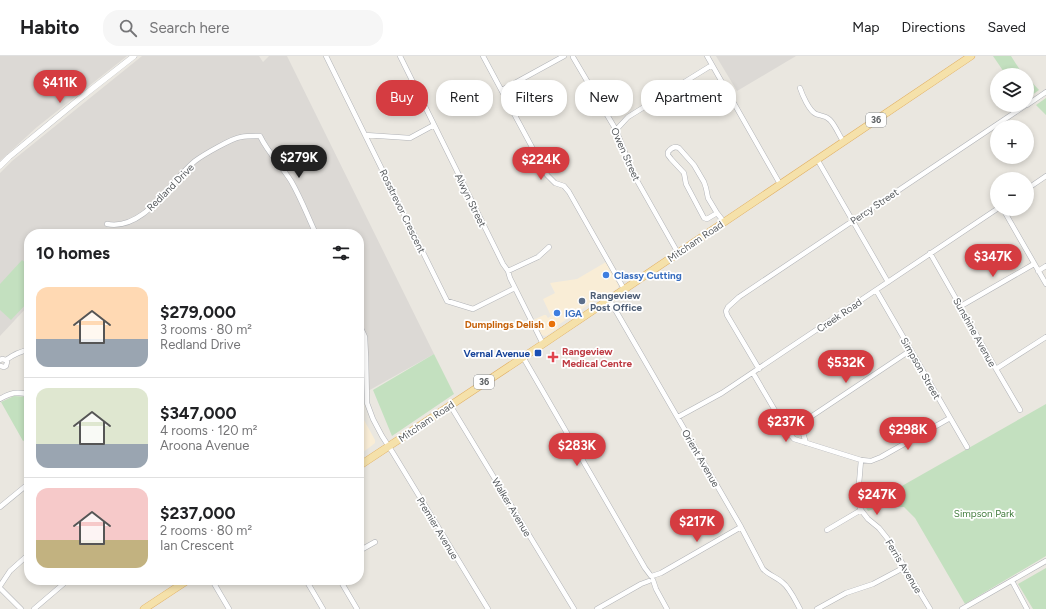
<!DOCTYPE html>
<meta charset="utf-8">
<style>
:root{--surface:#fff;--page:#f6f6f6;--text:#202124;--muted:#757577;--line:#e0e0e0;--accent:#d53c41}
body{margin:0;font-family:Figtree,sans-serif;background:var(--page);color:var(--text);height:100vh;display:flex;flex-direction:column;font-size:15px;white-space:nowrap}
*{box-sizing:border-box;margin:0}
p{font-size:13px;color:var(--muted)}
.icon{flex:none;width:22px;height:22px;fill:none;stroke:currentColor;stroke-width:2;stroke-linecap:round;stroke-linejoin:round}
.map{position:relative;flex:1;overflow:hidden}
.drawer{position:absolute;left:24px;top:173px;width:340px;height:356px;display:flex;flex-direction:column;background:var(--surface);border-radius:16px;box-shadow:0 2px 6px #0003}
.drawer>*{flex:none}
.top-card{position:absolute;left:376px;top:24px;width:380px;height:36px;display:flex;gap:8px}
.buttons{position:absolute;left:990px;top:12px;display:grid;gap:8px}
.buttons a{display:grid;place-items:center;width:44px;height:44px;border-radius:50%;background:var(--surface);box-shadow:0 2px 6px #0003;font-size:20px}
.price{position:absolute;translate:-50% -34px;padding:0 9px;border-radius:14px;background:var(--accent);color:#fff;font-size:13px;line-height:26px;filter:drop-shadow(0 1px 2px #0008)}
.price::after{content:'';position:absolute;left:50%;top:24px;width:12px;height:9px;margin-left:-6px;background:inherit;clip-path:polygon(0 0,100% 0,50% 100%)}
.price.active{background:#222;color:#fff}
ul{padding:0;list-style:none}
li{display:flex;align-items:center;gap:12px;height:100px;padding:0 12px}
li+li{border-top:1px solid var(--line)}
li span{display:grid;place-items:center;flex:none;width:112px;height:80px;border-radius:12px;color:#555}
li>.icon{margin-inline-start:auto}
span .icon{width:48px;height:48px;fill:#fffc;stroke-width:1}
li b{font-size:17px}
h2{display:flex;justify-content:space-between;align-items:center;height:48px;padding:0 12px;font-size:17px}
.pill{padding:0 14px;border-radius:16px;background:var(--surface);box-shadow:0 2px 6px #0003;font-size:14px;line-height:36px}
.pill.active{background:var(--accent);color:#fff}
header{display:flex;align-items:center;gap:24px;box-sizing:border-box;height:56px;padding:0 20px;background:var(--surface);border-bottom:1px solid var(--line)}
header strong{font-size:19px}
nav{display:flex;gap:22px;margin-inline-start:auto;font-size:14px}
.search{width:280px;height:36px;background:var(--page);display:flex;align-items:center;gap:10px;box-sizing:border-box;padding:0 14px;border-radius:16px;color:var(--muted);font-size:15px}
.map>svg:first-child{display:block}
</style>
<header>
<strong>Habito</strong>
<div class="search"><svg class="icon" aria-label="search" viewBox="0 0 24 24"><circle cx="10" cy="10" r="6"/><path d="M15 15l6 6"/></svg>Search here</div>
<nav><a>Map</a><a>Directions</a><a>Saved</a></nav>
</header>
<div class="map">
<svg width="1046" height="553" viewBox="0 0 1046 553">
<rect width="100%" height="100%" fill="#eae7e0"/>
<path fill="#f9edd6" d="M606,206L619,228L618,232L600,244L597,243L582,253L581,258L572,264L571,262H569L558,269V272L546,280L541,279L533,264L544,259H546L548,262L551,260L543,243L555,237L550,227L577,223Z
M359,329L361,352L364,364L375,384V387L370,391L359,399Z"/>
<path fill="#dcd9d5" d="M0,0H127L37,71L0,105Z
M142,0H259L263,6L269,0H287L434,298L359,340V178H29V249L0,280V117L12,105Z
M716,0H796L737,35Z"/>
<path fill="#c3e0bf" d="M993,0H1011L1020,14L1025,19H1006Z
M1027,21L1039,34L1028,42L1027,40Z
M1046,42V59L1036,49Z
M22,204L27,208L29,206V245L11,264L0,254V228Z
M434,298L454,338L392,380L373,334Z
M14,340L29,341V382L23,385L1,346Z
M1046,348V500L965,548L915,462L904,451H879L868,455C864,449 863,444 863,437L886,439Z
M1046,512V553H1033L1018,528Z"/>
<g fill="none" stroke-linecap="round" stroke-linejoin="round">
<defs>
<path id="minor" d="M326,0L447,245L473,253L515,232
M400,0L503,208L508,215L510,222L543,288
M483,0L547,119L555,127L564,130L569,136L624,233
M707,0L780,128
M573,1L616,74L635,121L678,197
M800,32C802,38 809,55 816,58C820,60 825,59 830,64C835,69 839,79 843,85
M502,34L564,0
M1027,49L1046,36
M616,74L628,61L712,9
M365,79L410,82L434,69
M817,103L888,226
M1027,133L1046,120
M1003,153L1046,228
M717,157L708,142L706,132L704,126L694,109L679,92C675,90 671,92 668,96V99L671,103L684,117L686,128L704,162L707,163L717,157L724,166
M107,168C145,175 170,125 195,105C203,99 232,82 241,81C247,80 254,80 260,80C268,97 281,109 291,125C301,142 308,161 316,178
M930,197L996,313L1020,354
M508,215L538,201L549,191
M1038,215L1046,210
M876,234L967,391
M609,243L741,471L763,513C769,519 776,521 782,526C790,532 795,544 800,553
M961,250L1034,208
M359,268L365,281L366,301L367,347L373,363L382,380L393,397L488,553
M523,301L645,512L651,520
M0,304L2,303L6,304C13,299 20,295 29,294
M0,310L4,311L6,310L7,306L6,304
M759,313L727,259L726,255L728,251L739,241L1026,49
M996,313L1046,281
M753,317L787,375L794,383L861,404L871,405L881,401L950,362
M0,343C9,337 19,335 29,339
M450,349L574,553
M678,361L722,337L997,153
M802,367V374L806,387
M787,375L794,372L911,294
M861,404L858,440V447L861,454L868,463L879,472L887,482L930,553
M0,451L28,428
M827,474L861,454
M359,495L375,486
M652,520L661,517L741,471
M212,524L229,553
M306,524L323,553
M340,524L357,553
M653,524L656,533L667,553
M1012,525L1027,553
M0,530L10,515L29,498
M0,532L21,553
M34,553L68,524
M597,553L641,528L649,525
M817,553L846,537L873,528L905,511
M962,553L1046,505"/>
<path id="tertiary" d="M0,110L9,101L83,40L134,0"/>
<path id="primary" d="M359,410L543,288L971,0
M144,553L188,524"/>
</defs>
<use href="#minor" stroke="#b1b3b7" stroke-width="5.5"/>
<use href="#tertiary" stroke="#b1b3b7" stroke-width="6"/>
<use href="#primary" stroke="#e1af63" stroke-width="8"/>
<use href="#minor" stroke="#fff" stroke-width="4.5"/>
<use href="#tertiary" stroke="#fff" stroke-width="5.5"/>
<use href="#primary" stroke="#f5e1aa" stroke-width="7"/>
</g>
<g fill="#3f7fe0" stroke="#fff" stroke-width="1.5">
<circle cx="606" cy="219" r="4"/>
<circle cx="557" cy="257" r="4"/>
</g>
<circle fill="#5c6f8a" stroke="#fff" stroke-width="1.5" cx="582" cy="245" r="4"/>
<circle fill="#e8710a" stroke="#fff" stroke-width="1.5" cx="552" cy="268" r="4"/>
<rect fill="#1a4fb4" stroke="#fff" stroke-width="1.5" x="534" y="293" width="8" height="8" rx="2"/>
<path fill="#e0444e" stroke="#fff" stroke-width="1.5" d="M551 295h4v4h4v4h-4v4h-4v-4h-4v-4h4z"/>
<g text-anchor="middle" stroke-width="3.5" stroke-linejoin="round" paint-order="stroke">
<g fill="#fff" stroke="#8b8e90" stroke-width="1">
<rect x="866" y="57" width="20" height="14" rx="3"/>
<rect x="474" y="319" width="20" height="14" rx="3"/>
</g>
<g font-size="9" font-weight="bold" fill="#595d60">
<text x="876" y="67">36</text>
<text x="484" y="329">36</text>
</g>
<g font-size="10" fill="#595d60" stroke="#fff">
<text transform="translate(626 98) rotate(66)" y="4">Owen Street</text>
<text transform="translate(170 131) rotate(-45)" y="4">Redland Drive</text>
<text transform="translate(471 144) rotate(64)" y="4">Alwyn Street</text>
<text transform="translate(874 150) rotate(-34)" y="4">Percy Street</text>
<text transform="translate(403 155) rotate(64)" y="4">Rosstrevor Crescent</text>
<text transform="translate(695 185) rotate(-34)" y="4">Mitcham Road</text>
<text transform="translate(839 259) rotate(-34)" y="4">Creek Road</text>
<text transform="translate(975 276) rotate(61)" y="4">Sunshine Avenue</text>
<text transform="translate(921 312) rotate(60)" y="4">Simpson Street</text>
<text transform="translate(426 365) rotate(-34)" y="4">Mitcham Road</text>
<text transform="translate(701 402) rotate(60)" y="4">Orient Avenue</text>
<text transform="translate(512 451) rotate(59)" y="4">Walker Avenue</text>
<text transform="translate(438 472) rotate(59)" y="4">Premier Avenue</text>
<text transform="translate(904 510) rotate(59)" y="4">Ferris Avenue</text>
</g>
<g font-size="10" font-weight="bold" fill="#366cbe" stroke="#fff" text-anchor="start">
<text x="614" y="223">Classy Cutting</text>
<text x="565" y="261">IGA</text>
</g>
<g font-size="10" font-weight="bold" fill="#4e5e75" stroke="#fff" text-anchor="start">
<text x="590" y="243">Rangeview<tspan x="590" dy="12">Post Office</tspan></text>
</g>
<g font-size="10" font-weight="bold" fill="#c56008" stroke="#fff" text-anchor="end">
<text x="544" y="272">Dumplings Delish</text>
</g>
<g font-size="10" font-weight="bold" fill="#be3a42" stroke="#fff" text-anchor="start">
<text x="562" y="299">Rangeview<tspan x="562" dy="12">Medical Centre</tspan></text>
</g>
<g font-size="10" font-weight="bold" fill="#164399" stroke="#fff" text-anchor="end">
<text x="530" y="301">Vernal Avenue</text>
</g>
<g font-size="10" fill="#407b3c" stroke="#fff">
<text x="984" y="461">Simpson Park</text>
</g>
</g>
</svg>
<div class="buttons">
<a><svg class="icon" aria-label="layers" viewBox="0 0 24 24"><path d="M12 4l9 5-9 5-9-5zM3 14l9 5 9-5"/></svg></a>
<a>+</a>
<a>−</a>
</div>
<b class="price" style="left:60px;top:48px">$411K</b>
<b class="price active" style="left:299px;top:123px">$279K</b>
<b class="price" style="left:541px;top:125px">$224K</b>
<b class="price" style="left:993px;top:222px">$347K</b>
<b class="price" style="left:846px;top:328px">$532K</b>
<b class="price" style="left:786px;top:387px">$237K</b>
<b class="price" style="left:908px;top:395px">$298K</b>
<b class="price" style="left:577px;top:411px">$283K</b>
<b class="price" style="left:877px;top:460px">$247K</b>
<b class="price" style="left:697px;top:487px">$217K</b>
<div class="top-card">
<a class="pill active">Buy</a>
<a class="pill">Rent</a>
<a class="pill">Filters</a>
<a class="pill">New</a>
<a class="pill">Apartment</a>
</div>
<section class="drawer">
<h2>10 homes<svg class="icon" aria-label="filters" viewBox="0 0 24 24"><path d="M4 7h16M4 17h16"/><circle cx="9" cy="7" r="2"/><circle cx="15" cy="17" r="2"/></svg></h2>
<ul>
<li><span style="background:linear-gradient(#ffd9b3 65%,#9aa5b1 0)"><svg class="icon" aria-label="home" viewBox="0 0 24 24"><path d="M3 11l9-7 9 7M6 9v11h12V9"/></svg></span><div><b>$279,000</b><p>3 rooms · 80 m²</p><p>Redland Drive</p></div></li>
<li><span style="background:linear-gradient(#dfe7d0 70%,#9aa5b1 0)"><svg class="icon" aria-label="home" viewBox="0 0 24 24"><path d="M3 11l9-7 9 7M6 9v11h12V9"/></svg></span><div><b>$347,000</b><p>4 rooms · 120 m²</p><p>Aroona Avenue</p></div></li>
<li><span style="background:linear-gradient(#f6c9c9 65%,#c2b280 0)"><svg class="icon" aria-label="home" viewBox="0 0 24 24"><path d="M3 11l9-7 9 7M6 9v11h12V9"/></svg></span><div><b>$237,000</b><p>2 rooms · 80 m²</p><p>Ian Crescent</p></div></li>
</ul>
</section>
</div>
